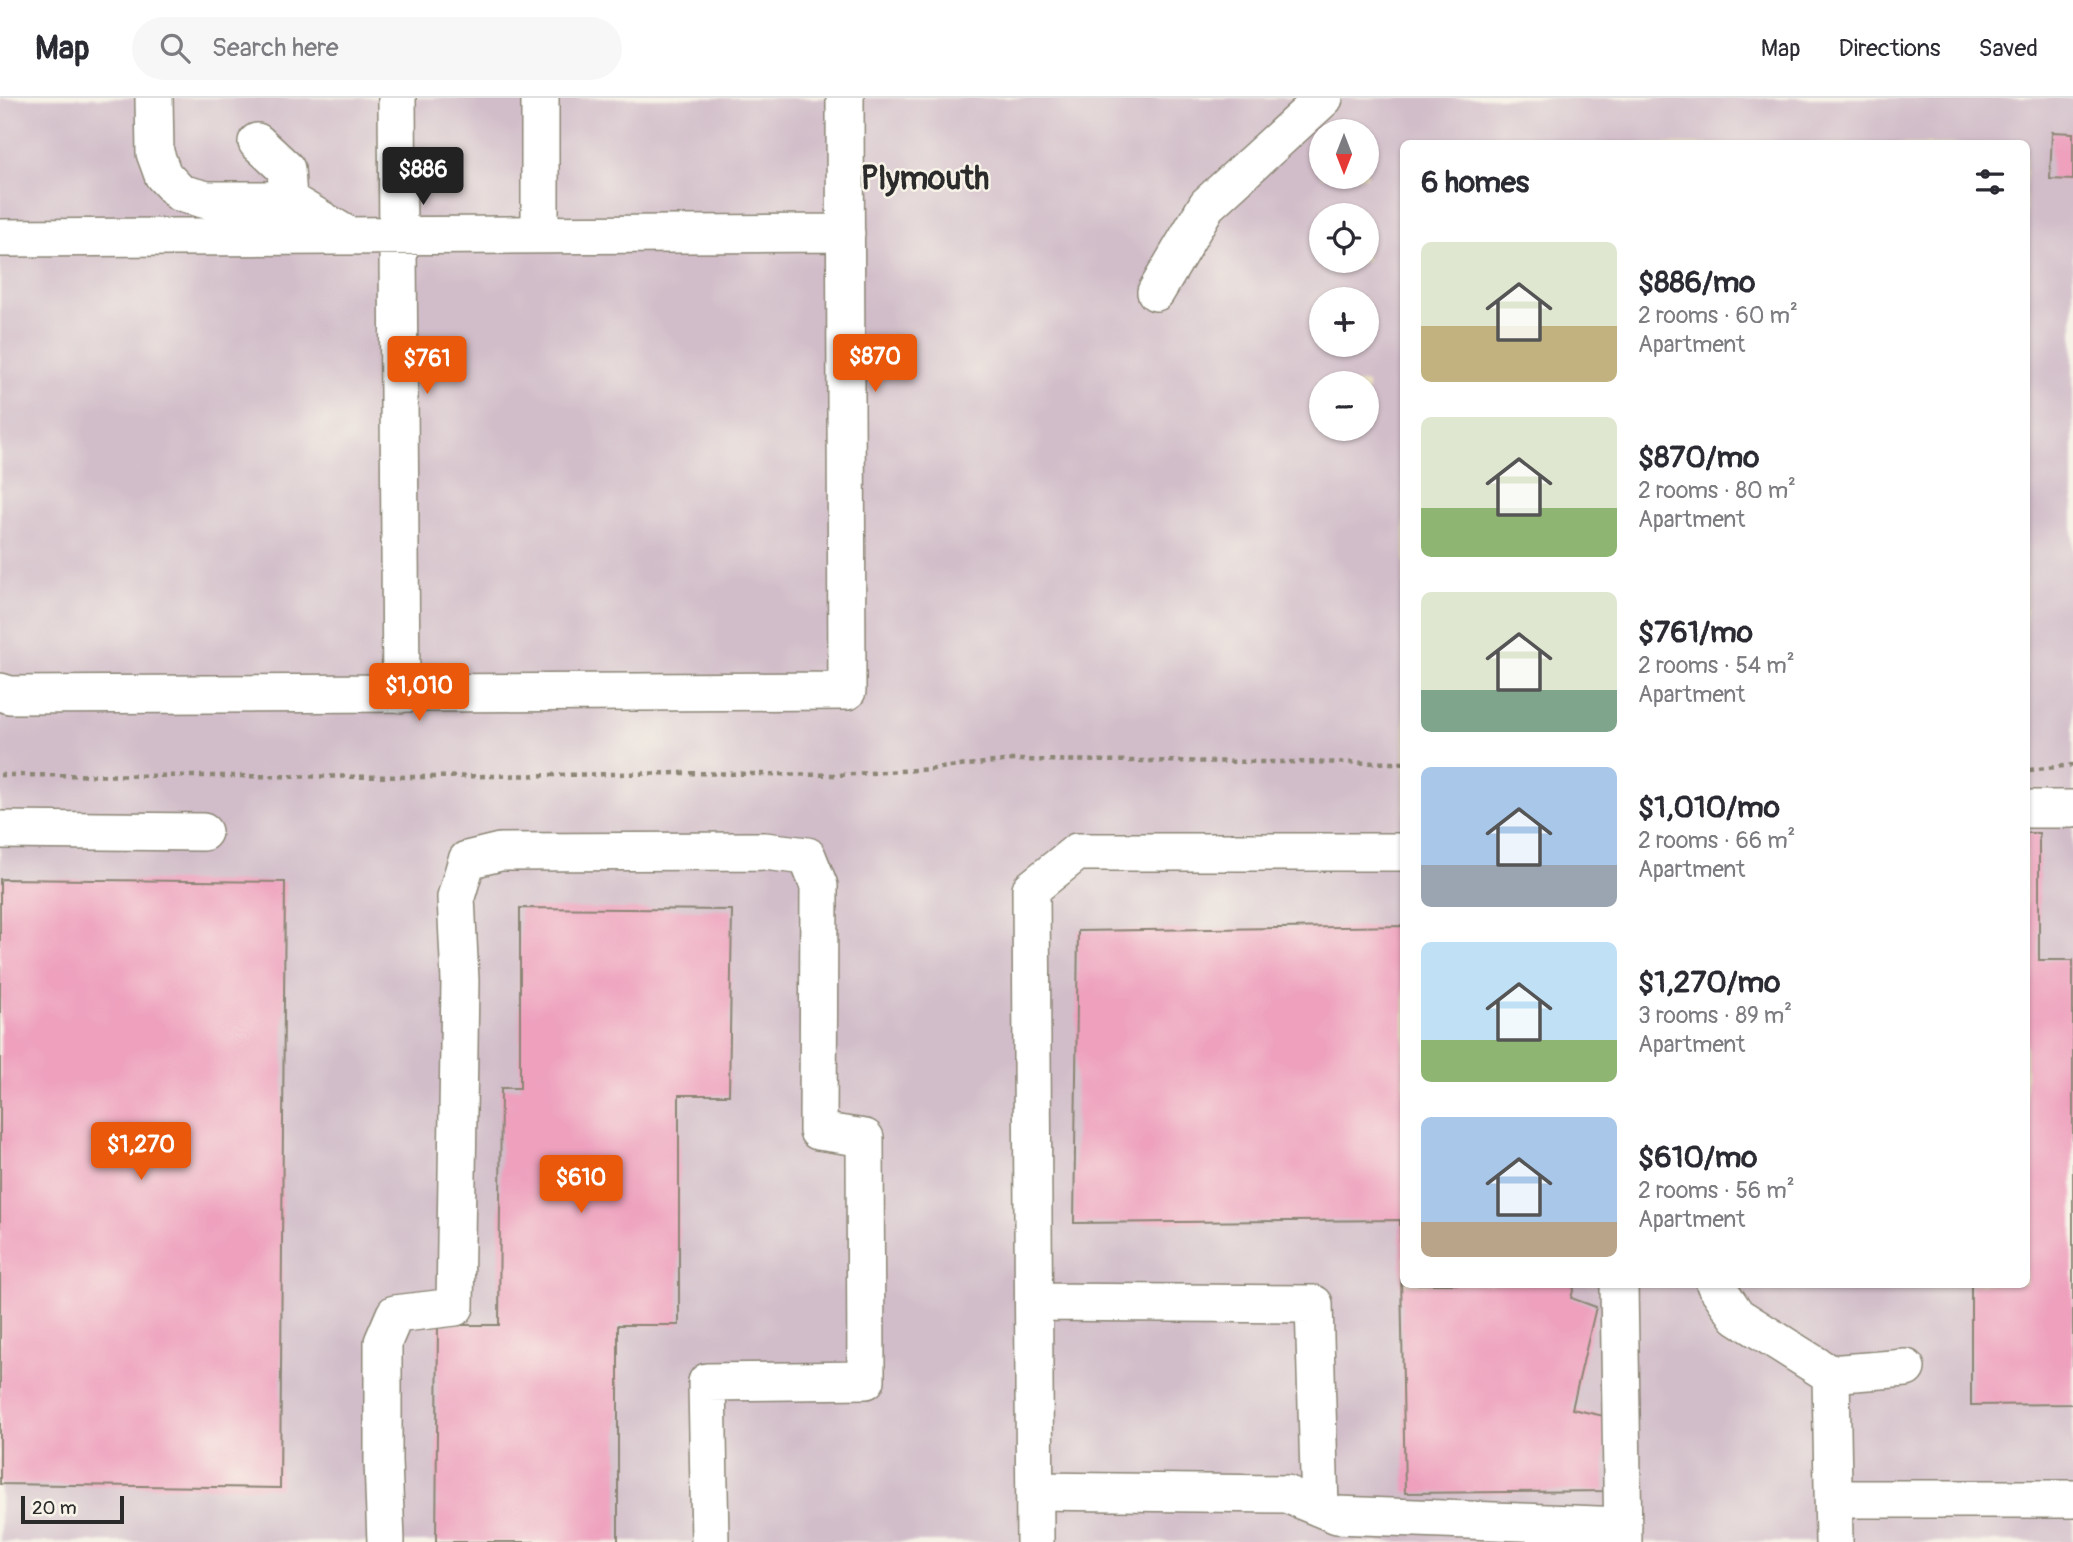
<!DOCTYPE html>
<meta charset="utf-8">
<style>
:root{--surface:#fff;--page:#f7f7f7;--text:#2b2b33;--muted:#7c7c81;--line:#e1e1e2;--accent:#ea580c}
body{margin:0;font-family:Pangolin,sans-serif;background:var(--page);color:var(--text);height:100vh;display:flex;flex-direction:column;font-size:26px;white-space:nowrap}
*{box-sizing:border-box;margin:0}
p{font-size:23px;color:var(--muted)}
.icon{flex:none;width:38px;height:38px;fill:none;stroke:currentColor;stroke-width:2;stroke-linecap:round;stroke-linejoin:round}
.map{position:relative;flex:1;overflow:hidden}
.drawer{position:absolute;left:1400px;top:42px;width:630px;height:1148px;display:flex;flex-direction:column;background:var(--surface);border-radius:10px;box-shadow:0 2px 5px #0004}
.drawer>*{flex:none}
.needle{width:46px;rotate:180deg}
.fabs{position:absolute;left:1309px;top:21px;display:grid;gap:14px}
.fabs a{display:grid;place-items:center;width:70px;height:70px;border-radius:50%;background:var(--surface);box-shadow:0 2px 5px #0004;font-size:35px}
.scale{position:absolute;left:21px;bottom:18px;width:103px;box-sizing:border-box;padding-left:7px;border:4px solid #2b2b2b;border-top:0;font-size:19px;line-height:24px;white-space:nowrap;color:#2b2b2b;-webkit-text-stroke:5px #f7f3e8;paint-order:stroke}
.price{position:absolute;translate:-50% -60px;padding:0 16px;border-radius:7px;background:var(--accent);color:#fff;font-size:23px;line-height:46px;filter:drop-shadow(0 2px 4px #0008)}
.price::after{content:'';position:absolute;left:50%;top:42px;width:21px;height:16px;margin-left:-10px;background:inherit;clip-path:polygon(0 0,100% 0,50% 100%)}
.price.on{background:#222;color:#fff}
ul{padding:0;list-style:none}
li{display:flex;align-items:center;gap:21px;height:175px;padding:0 21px}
li span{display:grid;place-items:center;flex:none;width:196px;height:140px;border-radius:10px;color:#555}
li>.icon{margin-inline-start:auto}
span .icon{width:84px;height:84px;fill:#fffc;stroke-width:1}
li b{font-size:30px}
h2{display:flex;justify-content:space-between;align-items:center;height:84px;padding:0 21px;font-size:30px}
header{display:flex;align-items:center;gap:42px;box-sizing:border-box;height:98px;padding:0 35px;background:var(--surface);border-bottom:2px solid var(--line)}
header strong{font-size:33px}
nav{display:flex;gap:38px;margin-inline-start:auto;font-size:24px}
.search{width:490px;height:63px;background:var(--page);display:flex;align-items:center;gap:18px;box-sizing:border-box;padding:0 24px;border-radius:38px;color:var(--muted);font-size:26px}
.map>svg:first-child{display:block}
</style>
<header>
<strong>Map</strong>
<div class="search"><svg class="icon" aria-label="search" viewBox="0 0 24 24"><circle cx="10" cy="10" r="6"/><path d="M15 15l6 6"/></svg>Search here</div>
<nav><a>Map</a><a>Directions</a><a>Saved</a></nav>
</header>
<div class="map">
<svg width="2073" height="1444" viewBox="0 0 2073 1444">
<rect width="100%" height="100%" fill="#f7f3e8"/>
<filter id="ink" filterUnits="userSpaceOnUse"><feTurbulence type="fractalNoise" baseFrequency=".0143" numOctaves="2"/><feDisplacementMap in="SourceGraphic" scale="14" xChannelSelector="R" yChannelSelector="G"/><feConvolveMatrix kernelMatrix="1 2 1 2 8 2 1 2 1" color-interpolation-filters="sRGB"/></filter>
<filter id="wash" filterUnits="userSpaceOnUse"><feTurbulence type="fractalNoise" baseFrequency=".00686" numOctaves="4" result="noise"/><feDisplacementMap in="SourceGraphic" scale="28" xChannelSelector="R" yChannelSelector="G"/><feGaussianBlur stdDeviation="1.57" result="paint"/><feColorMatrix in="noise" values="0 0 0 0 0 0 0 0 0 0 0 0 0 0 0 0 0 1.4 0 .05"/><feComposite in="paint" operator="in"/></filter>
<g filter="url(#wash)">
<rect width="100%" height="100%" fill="#ede2c2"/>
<path fill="#d1bdc9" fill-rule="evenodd" d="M0,0H2073V1444H0ZM1321,33H1367V79H1321ZM1404,46H2026V1186H1404ZM1321,117H1367V163H1321ZM1321,201H1367V247H1321ZM1321,285H1367V331H1321Z"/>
<g id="blocks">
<path fill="#eea0bd" d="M2052,34L2073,35V82L2050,81Z
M2026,735H2039V862H2073V1306L1971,1307V1186H2026Z
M0,781L285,784L280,1390L0,1386Z
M520,810L732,812L729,997H679V1227H618V1444H436L438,1227H499L501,990H520Z
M1404,828V1186H1575L1571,1200L1596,1209L1572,1311L1604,1318L1605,1393L1405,1395L1400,1122L1074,1125L1078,833Z"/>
</g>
</g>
<g filter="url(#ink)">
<use href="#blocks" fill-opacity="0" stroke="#8c8676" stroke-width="2"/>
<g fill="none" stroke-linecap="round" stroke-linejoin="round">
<defs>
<path id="minor" d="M154,0L155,55L163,77L180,95L207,102H288L347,137
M397,0L401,596
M257,44L286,71L288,102
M540,137V0
M0,140L846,135
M1156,194L1207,107L1324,0
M0,594L10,597L847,593L845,0
M2026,711H2073
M0,732L203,734
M1619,1186L1623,1444
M1715,1186L1737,1218L1831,1277L1834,1444
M1034,1204L1314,1206L1320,1410
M1829,1276L1906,1270
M1035,1393L1286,1396L1337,1417L1623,1428
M1834,1401H2073
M386,1444L383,1363V1244L395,1216L455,1209L460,883L456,799L467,762L500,754L764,753L807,758L819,788L818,1033L865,1040L866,1282L707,1284L710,1444
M1035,1444L1031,791L1077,754H1404"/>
</defs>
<use href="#minor" stroke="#8c8676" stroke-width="40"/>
<path stroke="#8c8676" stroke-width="4.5" stroke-dasharray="5 5" stroke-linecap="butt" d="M2029,672L2073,667
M0,677L428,679L680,675L838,677L932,671L1012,662L1404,665"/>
<use href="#minor" stroke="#fff" stroke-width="37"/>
</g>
</g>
<g text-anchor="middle" stroke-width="5" stroke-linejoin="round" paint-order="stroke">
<g font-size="32" font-weight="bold" fill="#2b2b2b" stroke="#f7f3e8">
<text x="925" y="91">Plymouth</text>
</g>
</g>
</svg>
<div class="fabs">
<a><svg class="needle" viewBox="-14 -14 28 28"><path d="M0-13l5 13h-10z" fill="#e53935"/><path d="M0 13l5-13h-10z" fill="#7c7c81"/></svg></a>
<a><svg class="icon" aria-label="locate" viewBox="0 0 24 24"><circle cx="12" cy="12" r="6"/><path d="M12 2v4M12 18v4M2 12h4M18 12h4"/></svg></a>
<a>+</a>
<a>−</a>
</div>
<div class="scale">20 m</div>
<b class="price on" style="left:423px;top:109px">$886</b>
<b class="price" style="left:875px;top:296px">$870</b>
<b class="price" style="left:427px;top:298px">$761</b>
<b class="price" style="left:419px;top:625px">$1,010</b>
<b class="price" style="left:141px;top:1084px">$1,270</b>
<b class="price" style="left:581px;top:1117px">$610</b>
<section class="drawer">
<h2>6 homes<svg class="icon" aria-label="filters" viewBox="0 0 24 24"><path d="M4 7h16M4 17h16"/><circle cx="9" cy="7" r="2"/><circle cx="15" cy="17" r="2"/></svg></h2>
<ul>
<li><span style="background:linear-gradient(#dfe7d0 60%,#c2b280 0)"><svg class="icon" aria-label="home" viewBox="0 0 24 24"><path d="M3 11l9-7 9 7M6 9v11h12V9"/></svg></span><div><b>$886/mo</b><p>2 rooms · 60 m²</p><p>Apartment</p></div></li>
<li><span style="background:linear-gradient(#dfe7d0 65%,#8fb573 0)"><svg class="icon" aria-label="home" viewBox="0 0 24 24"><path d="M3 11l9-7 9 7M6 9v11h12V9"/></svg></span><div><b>$870/mo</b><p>2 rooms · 80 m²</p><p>Apartment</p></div></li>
<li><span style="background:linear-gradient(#dfe7d0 70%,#7fa58c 0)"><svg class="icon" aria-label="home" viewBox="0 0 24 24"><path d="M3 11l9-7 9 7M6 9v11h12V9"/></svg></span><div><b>$761/mo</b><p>2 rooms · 54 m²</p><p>Apartment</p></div></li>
<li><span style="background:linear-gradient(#a9c7e8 70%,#9aa5b1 0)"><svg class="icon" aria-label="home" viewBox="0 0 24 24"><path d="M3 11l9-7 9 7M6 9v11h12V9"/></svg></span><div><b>$1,010/mo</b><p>2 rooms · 66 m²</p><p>Apartment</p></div></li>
<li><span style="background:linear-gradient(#bfe0f5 70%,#8fb573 0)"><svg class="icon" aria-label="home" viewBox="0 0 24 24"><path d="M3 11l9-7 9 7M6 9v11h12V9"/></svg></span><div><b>$1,270/mo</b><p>3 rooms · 89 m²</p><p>Apartment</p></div></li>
<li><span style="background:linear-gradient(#a9c7e8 75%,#b9a48a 0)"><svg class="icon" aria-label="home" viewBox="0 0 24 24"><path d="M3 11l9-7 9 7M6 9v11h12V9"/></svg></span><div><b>$610/mo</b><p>2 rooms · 56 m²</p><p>Apartment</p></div></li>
</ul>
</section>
</div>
